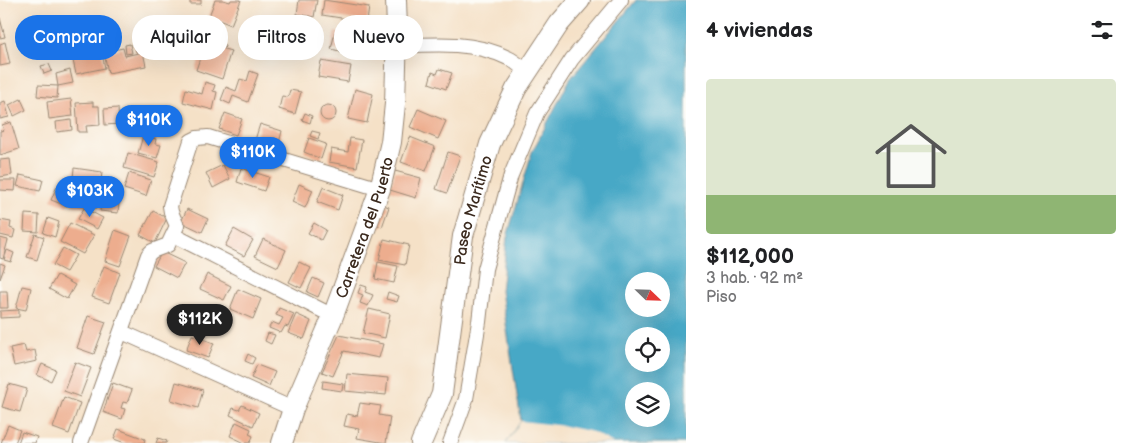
<!DOCTYPE html>
<html lang="es">
<meta charset="utf-8">
<style>
:root{--surface:#fff;--page:#f2f2f2;--text:#202124;--muted:#757577;--line:#e0e0e0;--accent:#1a73e8}
body{margin:0;font-family:"Balsamiq Sans",sans-serif;background:var(--page);color:var(--text);height:100vh;display:flex;flex-direction:column;font-size:19px;white-space:nowrap}
*{box-sizing:border-box;margin:0}
p{font-size:16px;color:var(--muted)}
.icon{flex:none;width:28px;height:28px;fill:none;stroke:currentColor;stroke-width:2;stroke-linecap:round;stroke-linejoin:round}
.map{position:relative;flex:1;overflow:hidden}
.details{display:flex;flex-direction:column;background:var(--surface);width:450px}
.details>*{flex:none}
.top-card{position:absolute;left:15px;top:15px;width:475px;height:45px;display:flex;gap:10px}
.needle{width:32px;rotate:113deg}
.controls{position:absolute;left:625px;top:272px;display:grid;gap:10px}
.controls a{display:grid;place-items:center;width:45px;height:45px;border-radius:50%;background:var(--surface);box-shadow:0 5px 20px #0002;font-size:25px}
.price{position:absolute;translate:-50% -42px;padding:0 11px;border-radius:18px;background:var(--accent);color:#fff;font-size:16px;line-height:32px;filter:drop-shadow(0 1px 2px #0008)}
.price::after{content:'';position:absolute;left:50%;top:30px;width:15px;height:11px;margin-left:-8px;background:inherit;clip-path:polygon(0 0,100% 0,50% 100%)}
.price.selected{background:#222;color:#fff}
ul{padding:0;list-style:none}
li{display:grid;align-content:center;gap:10px;height:265px;padding:0 20px}
li+li{border-top:1px solid var(--line)}
li span{display:grid;place-items:center;height:155px;border-radius:5px;color:#555}
li>.icon{margin-inline-start:auto}
span .icon{width:90px;height:90px;fill:#fffc;stroke-width:1}
li b{font-size:21px}
h2{display:flex;justify-content:space-between;align-items:center;height:60px;padding:0 20px;font-size:21px}
.chip{padding:0 18px;border-radius:22px;background:var(--surface);box-shadow:0 5px 20px #0002;font-size:18px;line-height:45px}
.chip.selected{background:var(--accent);color:#fff}
main{display:flex;flex:1;min-height:0}
.map>svg:first-child{display:block}
</style>
<main>
<div class="map">
<svg width="686" height="443" viewBox="0 0 686 443">
<rect width="100%" height="100%" fill="#fdfcf7"/>
<filter id="ink" filterUnits="userSpaceOnUse"><feTurbulence type="fractalNoise" baseFrequency=".02" numOctaves="2"/><feDisplacementMap in="SourceGraphic" scale="10" xChannelSelector="R" yChannelSelector="G"/><feConvolveMatrix kernelMatrix="1 2 1 2 8 2 1 2 1" color-interpolation-filters="sRGB"/></filter>
<filter id="wash" filterUnits="userSpaceOnUse"><feTurbulence type="fractalNoise" baseFrequency=".0096" numOctaves="4" result="noise"/><feDisplacementMap in="SourceGraphic" scale="20" xChannelSelector="R" yChannelSelector="G"/><feGaussianBlur stdDeviation="1.12" result="paint"/><feColorMatrix in="noise" values="0 0 0 0 0 0 0 0 0 0 0 0 0 0 0 0 0 1.4 0 .05"/><feComposite in="paint" operator="in"/></filter>
<g filter="url(#wash)">
<rect width="100%" height="100%" fill="#f5e1c7"/>
<path fill="#46a8c6" stroke="#406972" fill-rule="evenodd" d="M636,0H686V443H506L521,421L501,291L507,237L532,152L570,79ZM634,281H661V309H634ZM634,336H661V364H634ZM634,391H661V419H634Z"/>
<path fill="#f5e1c7" d="M521,421L565,426L593,432L613,443H506Z"/>
<g id="blocks">
<path fill="#edad8e" d="M190,0H201V4H190Z
M215,0H223L230,2L231,0H241L231,25L209,16Z
M299,0H317L314,17L297,14Z
M324,0L369,7L367,22L322,15Z
M0,18L5,37L0,38Z
M363,30H376V47H362Z
M335,32L356,37L352,54L331,49Z
M5,42L10,64L0,66V44Z
M140,42L142,51L136,52L134,43Z
M130,44L132,53L126,54L125,45Z
M220,44L225,46L224,49L231,51L222,79L196,70L201,55L204,56L206,48L212,50L213,47L218,49Z
M123,48L125,56L143,52L146,66L108,73L104,52Z
M101,49L105,68L76,74L72,56Z
M321,61L351,66L348,82L318,77Z
M49,64L52,71L44,74L41,66Z
M439,69L452,73L446,89L429,83L432,72L437,74Z
M70,70L73,83L58,86L56,74Z
M250,71L258,74L248,102L233,96L230,104L221,100L226,87L236,91L240,79L247,81Z
M205,82L215,85L213,91L217,92L213,110L183,102L186,89L202,94Z
M38,85L58,86L57,98L37,96Z
M355,89L373,94L367,123L348,119Z
M290,90L301,92L295,114L279,109L282,96L288,97Z
M21,99L26,110L14,116L9,105Z
M71,99L73,116L49,119L47,102Z
M5,101L9,117L0,119V103Z
M93,102V106H99L100,125L86,126L87,132H78L76,103Z
M320 113a8 8 0 1 1 16 0a8 8 0 1 1-16 0Z
M118,108L119,124L105,125L104,109Z
M149,109L164,114L156,136L142,131Z
M418,109L446,121L438,139L410,127Z
M225,113L242,119L236,135L219,129Z
M305,113L312,116L310,123L302,120Z
M71,120L72,130L57,132L56,122Z
M11,122L19,149L0,155V131L4,130L2,125Z
M260,124L282,131L278,147L255,140Z
M312,131L320,133L318,139L310,136Z
M143,136L156,139L155,144L161,145L157,158L138,153Z
M410,137L435,147L426,171L401,162Z
M309,138L326,144L321,159L304,152Z
M350,138L362,140L357,167L329,162L331,149L348,152Z
M448,152L460,156L447,193L436,189Z
M128,153L159,162L154,177L124,168Z
M10,159L12,175L0,177V160Z
M223,165L230,179L213,188L206,173Z
M74,168L102,172L101,181L73,178Z
M241,168L269,177L264,191L237,182Z
M395,171L421,178L416,198L390,190Z
M129,173L151,180L146,196L124,189Z
M20,175L43,180L40,191L17,186Z
M0,180H16L15,191L0,190Z
M75,181L100,184L97,208L72,205Z
M299,184L313,190L305,208L292,202Z
M57,186L73,192L67,206L51,200Z
M323,187L343,195L338,210L317,202Z
M102,191L120,193L118,213L100,211Z
M381,204L389,207L382,227L374,224Z
M84,208L103,218L97,229L78,219Z
M187,209L208,219L202,232L181,222Z
M153,211L167,218L155,243L140,235Z
M25,214L39,215L38,232L24,231Z
M48,218L59,222L55,237L43,233Z
M0,220L11,222L10,228L15,230L13,238L0,235Z
M70,223L94,235L83,254L60,242Z
M314,223L326,230L321,240L308,233Z
M234,229L253,240L244,256L225,246Z
M115,230L131,236L120,266L105,261Z
M35,234L44,237L37,260L27,257Z
M0,238L8,240L3,259L0,258Z
M263,239L286,250L278,267L255,256Z
M384,239L409,245L405,265L379,260Z
M63,248L76,255L66,272L53,265Z
M7,250L14,253L11,262L4,260Z
M162,252L185,263L177,278L154,266Z
M299,262L311,268L301,288L289,282Z
M378,262L398,266L394,283L375,279Z
M0,263L5,265L0,279Z
M104,266L120,273L109,303L92,297Z
M207,274L231,286L224,300L200,289Z
M57,275L75,285L67,299L49,289Z
M313,278L324,283L318,297L307,292Z
M361,285L367,287L365,292L373,295L368,306L360,303L363,295L358,293Z
M22,286L31,288L26,310L16,308Z
M238,289L261,299L253,319L230,309Z
M0,291H7L8,308H0Z
M388,292L399,296L397,302L386,299Z
M279,308L294,314L288,327L285,326L281,333L269,328L272,322L279,325L283,318L276,315Z
M369,309L390,314L385,338L363,333Z
M19,310V317L0,318V311Z
M296,314L311,321L304,339L288,333Z
M88,316L106,322L94,354L77,348Z
M268,333L275,335L271,344L265,341Z
M192,335L214,343L208,358L186,350Z
M339,335L383,344L379,358L344,351L333,376L322,372Z
M24,345L26,352L35,350L37,361L14,366L10,348Z
M248,354L255,358L252,364L245,361Z
M75,362L91,368L80,397L64,391Z
M42,364L56,370L51,381L37,375Z
M257,365L275,372L269,386L251,378Z
M347,374L388,378L386,395L345,391Z
M323,381L343,384L342,391L322,388Z
M176,382L203,390L198,408L171,400Z
M113,383L132,390L127,403L123,402L121,408L125,409L122,419L103,412Z
M9,384L27,389L20,412L2,407Z
M64,397L80,403L69,434L53,428Z
M360,403L381,406L379,415L390,417L386,443L357,438L359,429L344,426L347,414L357,416Z
M242,405L259,413L253,426L230,415L233,408L239,410Z
M236,422L251,429L249,434L253,436L250,443H245L230,436Z
M8,425L20,430L15,443H1Z
M118,429L145,439L144,443H125L114,439Z
M22,432L37,437L35,443H18Z
M158,438L167,441L166,443H156Z"/>
</g>
</g>
<g filter="url(#ink)">
<use href="#blocks" fill-opacity="0" stroke="#988672" stroke-width="1"/>
<g fill="none" stroke-linecap="round" stroke-linejoin="round">
<defs>
<path id="street" d="M397,46C435,44 473,41 508,58C515,61 521,67 527,72
M173,235L333,316
M122,332L293,409
M81,443L148,255L152,251L168,245L177,226L171,212L170,206L191,141L197,138L208,137L380,189
M450,443L466,399L479,322L485,269L511,175L537,113L572,59L621,0"/>
<g id="secondary">
<path id="s1" d="M282,443L293,409L333,316L380,189L391,142L395,104L397,29L396,0"/>
<path id="s2" d="M421,443L442,394L463,236L490,144L516,89L559,24L580,0"/>
</g>
</defs>
<use href="#street" stroke="#988672" stroke-width="16"/>
<use href="#secondary" stroke="#988672" stroke-width="22"/>
<use href="#street" stroke="#fff" stroke-width="14"/>
<use href="#secondary" stroke="#fff" stroke-width="20"/>
</g>
</g>
<g text-anchor="middle" stroke-width="4" stroke-linejoin="round" paint-order="stroke">
<g font-size="16" fill="#3b2a1e" stroke="#fdfcf7">
<text dy="6" stroke="none"><textPath href="#s2" startOffset="240">Paseo Marítimo</textPath></text>
<text dy="6" stroke="none"><textPath href="#s1" startOffset="231">Carretera del Puerto</textPath></text>
</g>
</g>
</svg>
<div class="controls">
<a><svg class="needle" viewBox="-14 -14 28 28"><path d="M0-13l5 13h-10z" fill="#e53935"/><path d="M0 13l5-13h-10z" fill="#757577"/></svg></a>
<a><svg class="icon" aria-label="locate" viewBox="0 0 24 24"><circle cx="12" cy="12" r="6"/><path d="M12 2v4M12 18v4M2 12h4M18 12h4"/></svg></a>
<a><svg class="icon" aria-label="layers" viewBox="0 0 24 24"><path d="M12 4l9 5-9 5-9-5zM3 14l9 5 9-5"/></svg></a>
</div>
<b class="price" style="left:149px;top:147px">$110K</b>
<b class="price" style="left:253px;top:179px">$110K</b>
<b class="price" style="left:90px;top:218px">$103K</b>
<b class="price selected" style="left:200px;top:346px">$112K</b>
<div class="top-card">
<a class="chip selected">Comprar</a>
<a class="chip">Alquilar</a>
<a class="chip">Filtros</a>
<a class="chip">Nuevo</a>
</div>
</div>
<section class="details">
<h2>4 viviendas<svg class="icon" aria-label="filters" viewBox="0 0 24 24"><path d="M4 7h16M4 17h16"/><circle cx="9" cy="7" r="2"/><circle cx="15" cy="17" r="2"/></svg></h2>
<ul>
<li><span style="background:linear-gradient(#dfe7d0 75%,#8fb573 0)"><svg class="icon" aria-label="home" viewBox="0 0 24 24"><path d="M3 11l9-7 9 7M6 9v11h12V9"/></svg></span><div><b>$112,000</b><p>3 hab. · 92 m²</p><p>Piso</p></div></li>
</ul>
</section>
</main>
